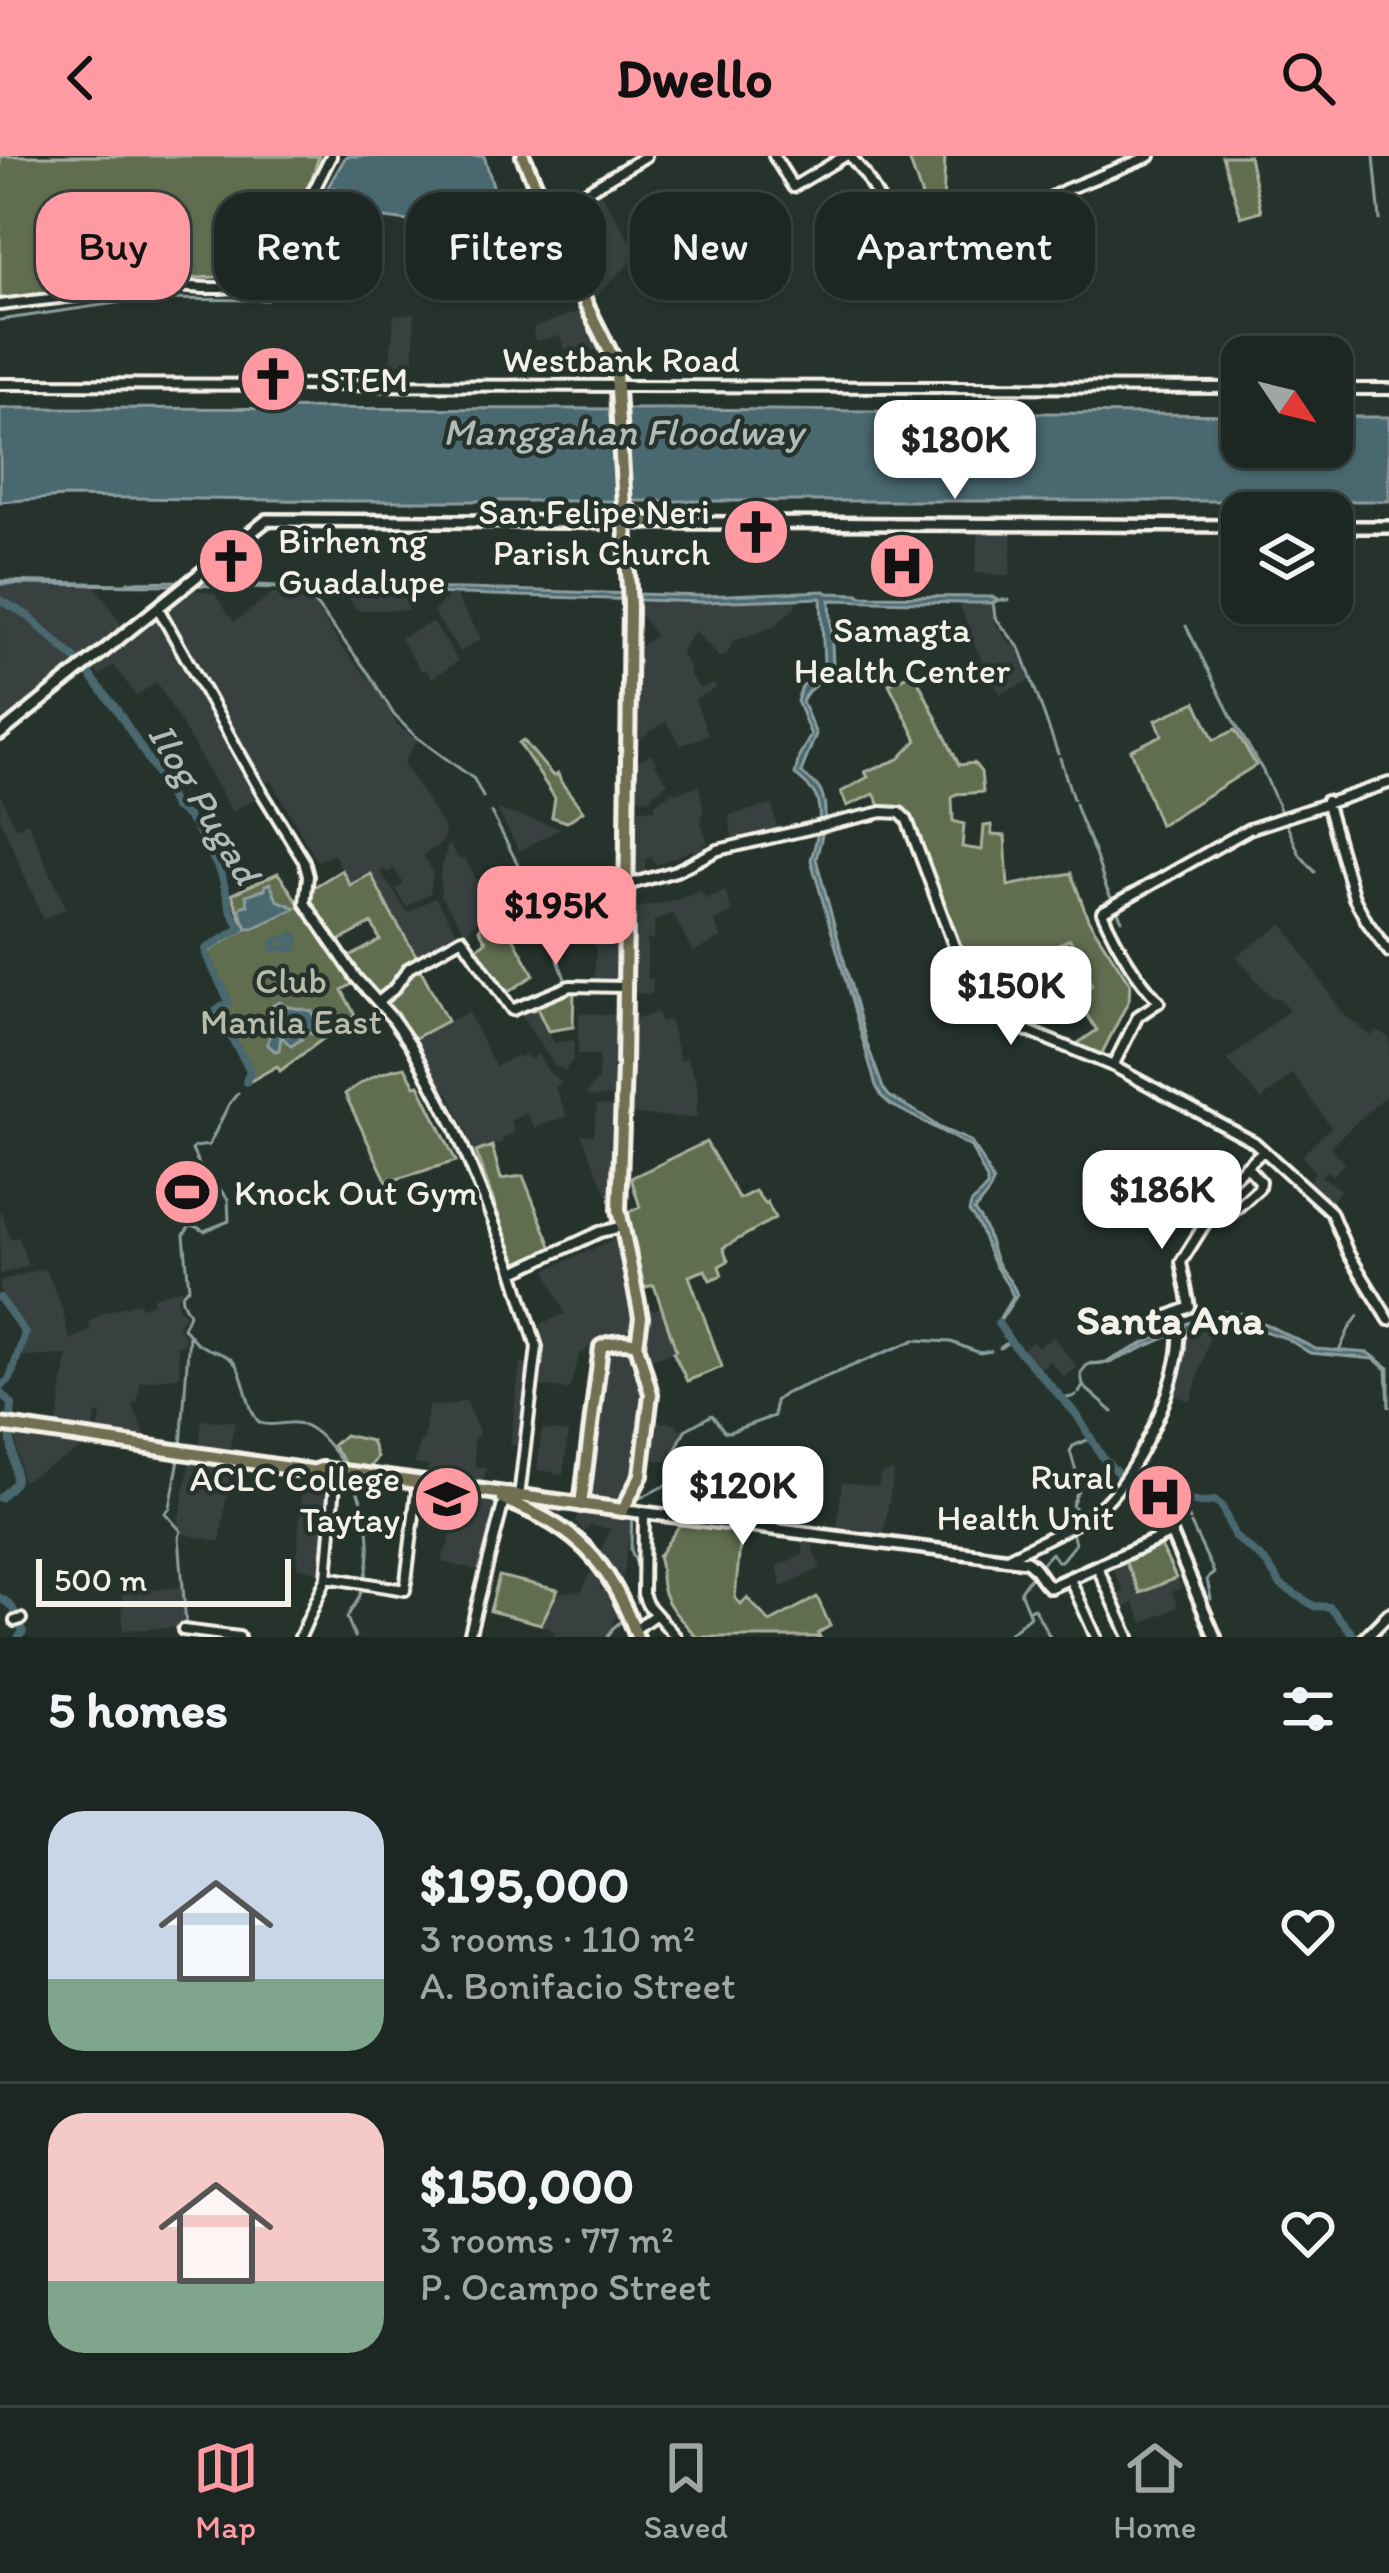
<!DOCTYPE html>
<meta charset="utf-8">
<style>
:root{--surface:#1c2622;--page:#252e2a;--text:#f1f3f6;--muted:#a0a5a5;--line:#3a4340;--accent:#ff9aa2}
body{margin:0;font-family:Itim,sans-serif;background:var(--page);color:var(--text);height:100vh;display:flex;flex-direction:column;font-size:45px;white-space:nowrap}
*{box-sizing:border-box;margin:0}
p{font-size:39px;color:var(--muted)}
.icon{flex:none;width:66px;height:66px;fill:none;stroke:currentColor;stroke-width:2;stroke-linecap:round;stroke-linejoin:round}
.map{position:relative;height:1481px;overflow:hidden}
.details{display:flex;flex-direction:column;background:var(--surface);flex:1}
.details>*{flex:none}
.hud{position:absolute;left:36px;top:36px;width:1317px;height:108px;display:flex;gap:24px}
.needle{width:78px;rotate:125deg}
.controls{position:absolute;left:1221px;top:180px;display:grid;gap:24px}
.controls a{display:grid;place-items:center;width:132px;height:132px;border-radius:24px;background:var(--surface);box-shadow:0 3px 9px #0004,0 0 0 3px var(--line);font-size:60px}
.scale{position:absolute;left:36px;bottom:30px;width:255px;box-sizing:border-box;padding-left:12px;border:6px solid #f4f1e8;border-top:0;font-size:33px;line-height:42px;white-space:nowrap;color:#f4f1e8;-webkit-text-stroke:9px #26332d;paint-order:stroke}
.price{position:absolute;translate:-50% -102px;padding:0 27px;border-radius:24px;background:#fff;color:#222;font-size:39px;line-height:78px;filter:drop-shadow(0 3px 6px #0008)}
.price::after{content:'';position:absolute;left:50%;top:72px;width:36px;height:27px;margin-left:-18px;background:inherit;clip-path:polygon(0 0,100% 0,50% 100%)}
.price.on{background:var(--accent);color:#111}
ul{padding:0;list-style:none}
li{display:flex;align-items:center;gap:36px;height:300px;padding:0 48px}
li+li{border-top:3px solid var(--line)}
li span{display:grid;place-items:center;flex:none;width:336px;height:240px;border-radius:36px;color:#555}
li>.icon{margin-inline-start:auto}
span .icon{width:144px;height:144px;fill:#fffc;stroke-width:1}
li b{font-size:51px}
h2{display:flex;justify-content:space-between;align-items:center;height:144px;padding:0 48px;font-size:51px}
.pill{padding:0 42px;border-radius:36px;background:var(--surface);box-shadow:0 3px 9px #0004,0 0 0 3px var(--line);font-size:42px;line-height:108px}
.pill.on{background:var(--accent);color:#111}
header{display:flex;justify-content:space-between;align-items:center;height:156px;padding:0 48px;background:var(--accent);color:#111;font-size:54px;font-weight:800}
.menu{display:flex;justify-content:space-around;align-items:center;height:168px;border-top:3px solid var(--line);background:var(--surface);font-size:33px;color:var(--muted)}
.menu a{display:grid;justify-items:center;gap:6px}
.menu .on{color:var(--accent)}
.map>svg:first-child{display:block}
</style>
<header><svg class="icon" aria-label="back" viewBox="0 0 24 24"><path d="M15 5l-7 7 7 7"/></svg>Dwello<svg class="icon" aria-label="search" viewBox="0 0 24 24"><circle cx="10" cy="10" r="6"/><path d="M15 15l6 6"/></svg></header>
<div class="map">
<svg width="1389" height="1481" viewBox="0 0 1389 1481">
<rect width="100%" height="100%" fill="#26332d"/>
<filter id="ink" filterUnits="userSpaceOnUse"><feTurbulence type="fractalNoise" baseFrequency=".00833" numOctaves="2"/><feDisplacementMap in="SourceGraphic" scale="24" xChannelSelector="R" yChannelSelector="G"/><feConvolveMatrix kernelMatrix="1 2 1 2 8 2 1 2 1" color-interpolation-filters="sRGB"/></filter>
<g filter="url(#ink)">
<path fill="#384141" d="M599,34L638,98L595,141L557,57Z
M580,155L605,194L565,193L560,180L535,185L533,172Z
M414,157V205L390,210L394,159Z
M979,370H1012L1010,420L975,417Z
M0,428L90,429L97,432L125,474L83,508L41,466L0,442Z
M189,433L214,437L234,466L273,437L307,439L343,493L375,530L397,569L417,585L405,604V610L445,673L442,687L423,699L433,715L430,737L407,751L396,733L404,728L394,713L387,717L384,713L380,715L408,757L435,741L459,779L457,782L419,804L390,756L372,719L350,730L334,698L317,705L271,624L251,634L254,643L232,656L157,526L136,540L114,509L99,520L92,510Z
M343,436H408V454H357Z
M449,439H455L481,482L460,496L433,456Z
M796,442L795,451L773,471L733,485L727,498L719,501L695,475L680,496L690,513L687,515L699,532L714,528L717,532L695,543L708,579L681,589L666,565L634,587L636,493L655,480L643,462L635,457V443L703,446Z
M0,446L28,462L79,510L0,573Z
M992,447L995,467L1011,488L1018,493L1029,525L1000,538L976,493L960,449Z
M433,466L458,505L432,522L425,513L421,515L400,482Z
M651,598L657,607L655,609L668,627L651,639L653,643L635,642V607Z
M699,630L703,651L701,667L708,687L703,689L706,697L696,703L692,694L656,709L650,700L644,705L647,719L633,724V676L638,675V653H655L656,647L673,635L675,637Z
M0,638L16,672L28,666L66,753L43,763L0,661Z
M772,649L779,678L733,689L729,659Z
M497,653L519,660L561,672L519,695Z
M448,688L460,704L465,702L491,753L466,776L441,740L440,717Z
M701,735L705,743L725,735L732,757L714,765L721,782L693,796L673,758L654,765V783L647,784V823H653L652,838L629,837L632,753L676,744Z
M622,741L623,782L614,786L622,796V828L594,827L596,793L577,759Z
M1283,768L1342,857L1371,880L1376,874L1389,881V937L1330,990L1344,1008L1332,1020L1326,1014L1321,1020L1340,1034L1329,1049L1305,1030L1315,1017L1302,1000L1331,971L1293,918L1261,944L1228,904L1289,854L1279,842H1272L1236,800Z
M629,845L638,863L657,856L661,866L669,864L680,904L687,902L696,924L698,940L696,962L626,958Z
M532,849L537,852L554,887L574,884L573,904L565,914L555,910L518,855Z
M468,856L495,911L516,899L519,902L526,899L529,903L538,899L548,915L562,927L555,931L567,960L535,972L526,957L510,965L515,976L502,983L503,986L476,996L448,936L442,938L412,885Z
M579,857L621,859L619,940L590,941L586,937L598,923L599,899L578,898Z
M597,949L620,950L615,1043H609L581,978L594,979Z
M0,1053L10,1083L19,1081L28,1110L0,1118Z
M619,1081L638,1165L635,1176L630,1182L601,1187L598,1185L580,1198L569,1234L539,1230L544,1189L540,1168L565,1158L546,1114Z
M45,1112L61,1149L70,1184L91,1174L89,1166L103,1157L139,1146L141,1151L154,1147L153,1141L183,1132L177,1142L178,1152L185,1159L177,1170L185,1180L184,1187L177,1189L180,1220L140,1226L137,1247H132L148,1287L98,1279L101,1257L96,1258L93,1277L57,1271L67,1199L22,1201L26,1179L24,1171L1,1140L0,1125Z
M661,1151L676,1195L644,1205L639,1186L647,1167L643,1157Z
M1213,1170L1191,1245L1170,1238L1181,1179Z
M1053,1181L1077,1211L1064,1221L1049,1205L1039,1213L1021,1195L1032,1186L1038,1191Z
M634,1188L648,1234L639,1320L621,1349L584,1344L604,1191Z
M520,1207L533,1209L524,1290L510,1289Z
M466,1244L478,1274L479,1280L473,1281L475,1310L486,1312L483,1331L426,1323L428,1310L415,1308L420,1285L424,1284L428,1250H447Z
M202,1264L235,1265L229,1298L199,1294Z
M650,1264L677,1268L679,1273L683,1272V1278L671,1298L673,1306L645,1303Z
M542,1273L568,1277L563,1318L537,1314Z
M15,1276L91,1288L22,1325Z
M190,1305L231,1311L220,1386L181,1377L182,1373L178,1369Z
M894,1315L883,1382L837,1375L842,1326L878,1331L881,1318Z
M306,1318L333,1322L325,1419L297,1411L301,1335Z
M475,1343L500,1348L483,1415L441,1406L453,1375Z
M579,1353L632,1359L631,1380L628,1386L623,1422L601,1394L610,1373L591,1369L585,1376L576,1366Z
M799,1380L812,1382L813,1395L821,1412L781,1431L777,1410L804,1398Z
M1123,1401L1168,1425L1177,1421L1181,1432L1172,1436L1178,1451L1143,1467L1134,1447L1117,1454L1112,1442L1124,1436L1110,1407Z
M594,1408L604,1422L599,1434L611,1431L621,1448L606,1481H553L555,1476L541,1468L558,1437L582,1435Z
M147,1431L149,1434L182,1431L184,1460L182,1471L123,1474L122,1432Z"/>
<path fill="#606d4f" stroke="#aaaf9c" stroke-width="3" d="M0,0H319L311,25L288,61L265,106L254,118L228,125L223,117L218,121L145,124L0,144Z
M908,0H945L943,51L928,58Z
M1222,0H1249L1261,55L1241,61Z
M914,516L959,609L974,607L981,616L983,636L956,638L952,642L953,665L964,668L962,691L982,694L984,670L991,669L992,679L1005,680L1008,730L1071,717L1088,763L1130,828L1129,844L1100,901L1074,890L1097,874L1076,842L1092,829L1070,783L995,817L1009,849L995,856L981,842L910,661C902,652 895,651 883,655L874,638L847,650L841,636L868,621L865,616L899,603L917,584L889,528Z
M1196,546L1214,584L1235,574L1256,609L1160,669L1131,594L1162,579L1156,564Z
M523,584L553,620L558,618L561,626L583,655L567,666L552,661L555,642L519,587Z
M342,714L350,729L371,718L390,756L419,804L380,841L348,802L380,784L372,767L337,786L309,742V734Z
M278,717L342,812H345L354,827L342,834L355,859L280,915L277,910L249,926L251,913L218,858L231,846L208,798L209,795L245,773L232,738Z
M492,760L500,776L508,772L534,819L507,837L476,793L486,785L479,773Z
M419,810L447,865L413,883L384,845L408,817Z
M574,833L573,871L548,875L537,852L533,854L532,849Z
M405,911L415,930L419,929L456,1005L387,1026L345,938C364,924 381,915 405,911Z
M706,986L739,1043L755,1035L765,1048L767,1046L775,1062L723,1092L728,1105L719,1110L722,1119L710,1124L705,1114L689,1120L722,1211L687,1225L673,1196L676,1194L654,1129L642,1132L636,1089L625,1058L640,1051L631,1022Z
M492,990L501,1023L523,1020L553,1095L517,1111L476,996Z
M344,1279L371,1285L377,1301L367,1316L350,1314L332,1290Z
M681,1367L726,1373L741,1379L735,1442L741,1448L747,1442L770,1466L817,1441L830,1470L818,1477L820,1481H696C684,1465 667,1453 662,1430C660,1419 662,1411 658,1401Z
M1159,1386L1176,1422L1140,1437L1123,1401Z
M499,1420L558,1434L541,1468L490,1455Z"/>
<path fill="#49676f" stroke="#8d9e9f" stroke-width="3" d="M346,0H484L495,36L416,66L385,62L371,64L337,46L336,32H333L329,42L324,38Z
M0,252L680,253L1242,259V291H1332V261H1389V345H344L64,341L0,346Z
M0,425L127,428L128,426L185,425L313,432L466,433L704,440L825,435L828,437L859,438L860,440L994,441L999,444L992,447H960L830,444L833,509C827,527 807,529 802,546L816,578L801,616C805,621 812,624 817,630C833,648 821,683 816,703L867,888L883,932L889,940L922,959L938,971L970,985L981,1001L993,1026L989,1036L974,1055C992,1076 987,1092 1000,1112C1007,1123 1013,1126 1017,1139L1000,1165V1172L998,1165L1013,1140C1009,1129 1003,1123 997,1113C984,1093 986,1076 969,1056L971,1048L987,1031V1024L971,991L890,948L882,941L876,930L811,704C816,685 824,661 816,641C813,632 801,625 795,618L799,601L811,579L797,545L802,530L818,521L824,508L821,442L702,446L185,429L0,428Z
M270,727L277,744L296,752L254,772H247L240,755L242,750L248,749L246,739L265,733V729Z
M280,846L285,850L312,855L318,871L312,878L297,873L302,883L291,890L281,880L279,894L275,895L267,888C275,871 269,867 273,849Z
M1223,1156L1245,1158L1316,1193L1369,1197L1389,1212V1252L1387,1213L1374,1203L1310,1197L1286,1182L1229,1164L1172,1179L1109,1207L1090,1208L1106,1206L1179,1170Z"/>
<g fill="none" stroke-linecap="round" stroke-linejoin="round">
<path stroke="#8d9e9f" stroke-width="3" d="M1374,0L1380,64
M0,164L144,143L268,144L326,40
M310,436V441L370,519L394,559L415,580L474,623L483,641
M995,444H1009
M993,446L995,461L1021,494L1058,598
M1186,470L1233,564L1263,615L1300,699L1315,716
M1060,602L1073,643
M1075,648C1081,669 1092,687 1098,707C1104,723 1103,729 1113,745
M491,656L535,742
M538,748L566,826
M1116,752L1122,764
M238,937L229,948L209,989L195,991L192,994L199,1009L228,1043L229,1065L204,1075L195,1070L189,1071L184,1079L189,1132C175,1140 184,1147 189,1158L183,1172C188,1176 191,1182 196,1186C208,1197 226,1194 236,1209C246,1223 248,1260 261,1267C270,1271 280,1267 289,1267C314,1264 332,1294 346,1311
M1000,1192L1010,1185
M1339,1195L1349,1173L1358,1160
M1083,1230L1113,1256
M1079,1237L1083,1230L1081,1217L1087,1209L1092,1207
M1062,1243L1076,1240
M350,1319C369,1356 376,1396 361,1436C358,1447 351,1452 347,1462L355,1481
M1179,1343L1190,1364
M1071,1365L1075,1352L1072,1349L1080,1329L1070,1295L1073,1290L1090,1283
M1191,1368L1210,1408
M1039,1410L1051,1397L1057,1405H1061L1075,1388L1072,1375
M1211,1410L1214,1417L1207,1423L1211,1443
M638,1446L637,1409L631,1394L632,1349L634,1345L666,1329L674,1322V1297L685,1274L712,1259L724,1275L729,1276L774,1260L775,1245L784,1238L915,1184L951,1186L980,1197L991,1195
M1029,1454L1034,1452L1050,1481
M186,1469L179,1381L181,1375L165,1357L170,1352L181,1292L189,1178
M608,1481L613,1472L624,1463
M1005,1481L1030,1460L1020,1435L1033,1417"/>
<path stroke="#49676f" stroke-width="6" d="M293,778L297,783L295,793L273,792V787L282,782L291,786V779Z"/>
<path stroke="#49676f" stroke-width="8" d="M0,444L27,459L82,509
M86,514L117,554L162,625L174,651L187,660L197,674L221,717L231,755L241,772L206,793V798L229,846L216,855L250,914L246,926
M0,1142L25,1177L10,1223L0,1231
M998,1167L1010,1185L1077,1259L1104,1304L1120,1319L1179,1343L1200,1347L1215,1345L1221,1349L1235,1381L1265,1405L1281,1429L1314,1450L1330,1451L1355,1481
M0,1236L12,1248L10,1278L16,1322L15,1327L0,1342
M0,1442C16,1450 16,1461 23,1476L19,1481"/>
<defs>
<path id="tertiary" d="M774,0L793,31L845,0
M850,0L864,17L918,110L1065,34L1150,0
M548,58L646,0
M0,149C37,144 73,141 110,135C124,132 140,127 155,128C182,130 241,140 262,119C287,95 314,32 331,0
M0,228L1242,232
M1332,233H1389
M158,452L258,630L304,705L308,720L305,747L356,822L393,863L411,889L455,972L512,1111L537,1191L519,1341
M1326,645L1354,742L1367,766L1389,796
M627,729L676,715L718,694L882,656L900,657L907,664L954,790L981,849L1006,866L1113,910L1254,986L1331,1056L1348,1097L1389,1164
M378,846L393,834L409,812L462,782L512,854L570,830L625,831
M1113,910L1138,860L1159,846C1134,819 1117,790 1102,756L1249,673L1389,627
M1247,1011L1260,1025L1259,1032L1227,1061L1207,1052V1046L1263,995
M514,1116L600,1076L621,1071
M644,1357L643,1438L647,1448L676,1481
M1007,1402C1037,1386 1072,1373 1098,1353C1134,1325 1178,1230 1179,1185C1180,1176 1175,1168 1171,1159L1190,1151L1181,1106L1213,1055
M1097,1410L1129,1481
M327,1421L405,1434L418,1326
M1070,1423L1096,1481
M15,1465L21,1463
M183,1474L239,1481
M634,1474L656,1458
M300,1481L327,1421L336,1316
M469,1481L505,1341"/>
<path id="secondary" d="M1332,371H1389
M0,578L267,364L1242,370
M623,1354L1026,1405C1038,1411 1040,1425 1050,1431L1171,1377L1215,1481
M1366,1481L1389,1458"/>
<path id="primary" d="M629,355L645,366
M602,366L614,360L623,351
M0,1269L323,1317
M316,1315L321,1313L623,1354L641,1319L651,1238L637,1189L641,1161L619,1053L624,911L630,449L616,217L611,198L587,150L523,0
M502,1343C578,1372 609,1405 637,1481
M581,1349L601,1191C609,1186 629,1184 637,1189"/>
</defs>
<use href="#tertiary" stroke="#f4f1e8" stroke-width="16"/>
<use href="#secondary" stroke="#f4f1e8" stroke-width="18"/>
<use href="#primary" stroke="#f4f1e8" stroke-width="20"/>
<use href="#tertiary" stroke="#26332d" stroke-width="8"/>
<use href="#secondary" stroke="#26332d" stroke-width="9"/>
<use href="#primary" stroke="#716f52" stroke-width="10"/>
</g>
</g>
<defs>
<symbol id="church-disc" viewBox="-11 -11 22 22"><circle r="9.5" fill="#ff9aa2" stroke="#26332d"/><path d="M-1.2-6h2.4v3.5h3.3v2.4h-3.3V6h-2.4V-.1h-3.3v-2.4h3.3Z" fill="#111"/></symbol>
<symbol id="hospital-disc" viewBox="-11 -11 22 22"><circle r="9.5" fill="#ff9aa2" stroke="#26332d"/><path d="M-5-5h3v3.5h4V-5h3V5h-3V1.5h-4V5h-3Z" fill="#111"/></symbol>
<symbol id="stadium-disc" viewBox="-11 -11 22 22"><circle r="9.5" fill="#ff9aa2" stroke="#26332d"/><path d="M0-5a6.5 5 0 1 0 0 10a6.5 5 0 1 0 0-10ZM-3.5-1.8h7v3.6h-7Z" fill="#111"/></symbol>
<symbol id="university-disc" viewBox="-11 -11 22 22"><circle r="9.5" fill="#ff9aa2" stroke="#26332d"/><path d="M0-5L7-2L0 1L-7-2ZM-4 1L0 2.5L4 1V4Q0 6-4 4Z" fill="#111"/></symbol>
</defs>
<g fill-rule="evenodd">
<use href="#church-disc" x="235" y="185" width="76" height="76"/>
<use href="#church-disc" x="718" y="338" width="76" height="76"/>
<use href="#church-disc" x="193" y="367" width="76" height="76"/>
<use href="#hospital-disc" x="864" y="372" width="76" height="76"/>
<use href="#stadium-disc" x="149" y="998" width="76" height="76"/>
<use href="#hospital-disc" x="1122" y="1303" width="76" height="76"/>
<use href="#university-disc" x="409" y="1305" width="76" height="76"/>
</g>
<g text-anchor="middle" stroke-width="9" stroke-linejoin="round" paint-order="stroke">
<g font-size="36" fill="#f4f1e8" stroke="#26332d">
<text x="621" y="216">Westbank Road</text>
</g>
<g font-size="36" fill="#f4f1e8" stroke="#26332d" text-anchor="start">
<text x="320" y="236">STEM</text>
<text x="710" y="368" text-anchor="end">San Felipe Neri<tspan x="710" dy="41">Parish Church</tspan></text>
<text x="278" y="397">Birhen ng<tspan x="278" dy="41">Guadalupe</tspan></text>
<text x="902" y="486" text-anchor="middle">Samagta<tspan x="902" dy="41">Health Center</tspan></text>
<text x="234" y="1049">Knock Out Gym</text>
<text x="1114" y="1333" text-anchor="end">Rural<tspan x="1114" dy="41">Health Unit</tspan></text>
<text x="400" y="1335" text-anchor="end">ACLC College<tspan x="400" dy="41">Taytay</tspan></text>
</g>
<g font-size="36" fill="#b9bcab" stroke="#26332d">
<text x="291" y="837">Club<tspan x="291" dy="41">Manila East</tspan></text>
</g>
<g font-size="39" font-style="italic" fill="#b0bab8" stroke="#26332d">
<text x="623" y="289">Manggahan Floodway</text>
<text transform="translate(205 647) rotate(59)" y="14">Ilog Pugad</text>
</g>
<g font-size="42" font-weight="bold" fill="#f4f1e8" stroke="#26332d">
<text x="1170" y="1178">Santa Ana</text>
</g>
</g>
</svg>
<div class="controls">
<a><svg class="needle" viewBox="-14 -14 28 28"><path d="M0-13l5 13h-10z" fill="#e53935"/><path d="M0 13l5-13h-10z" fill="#a0a5a5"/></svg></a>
<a><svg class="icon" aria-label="layers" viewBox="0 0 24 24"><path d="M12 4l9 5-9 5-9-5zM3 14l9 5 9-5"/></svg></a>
</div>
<div class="scale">500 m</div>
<b class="price" style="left:955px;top:346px">$180K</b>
<b class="price on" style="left:556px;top:812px">$195K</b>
<b class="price" style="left:1011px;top:892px">$150K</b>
<b class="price" style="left:1162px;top:1096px">$186K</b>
<b class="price" style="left:743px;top:1392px">$120K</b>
<div class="hud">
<a class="pill on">Buy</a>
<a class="pill">Rent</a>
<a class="pill">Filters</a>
<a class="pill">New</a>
<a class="pill">Apartment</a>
</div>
</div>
<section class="details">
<h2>5 homes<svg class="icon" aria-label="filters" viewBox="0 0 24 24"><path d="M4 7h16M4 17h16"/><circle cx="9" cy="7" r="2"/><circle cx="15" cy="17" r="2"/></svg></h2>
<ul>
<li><span style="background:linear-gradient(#c9d6e8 70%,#7fa58c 0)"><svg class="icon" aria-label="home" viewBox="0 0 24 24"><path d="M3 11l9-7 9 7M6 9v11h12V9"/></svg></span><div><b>$195,000</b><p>3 rooms · 110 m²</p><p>A. Bonifacio Street</p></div><svg class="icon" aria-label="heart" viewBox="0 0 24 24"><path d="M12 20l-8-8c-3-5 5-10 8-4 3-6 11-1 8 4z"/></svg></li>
<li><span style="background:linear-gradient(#f6c9c9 70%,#7fa58c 0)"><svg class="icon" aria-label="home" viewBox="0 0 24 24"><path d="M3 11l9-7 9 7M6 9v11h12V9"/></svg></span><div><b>$150,000</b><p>3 rooms · 77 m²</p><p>P. Ocampo Street</p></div><svg class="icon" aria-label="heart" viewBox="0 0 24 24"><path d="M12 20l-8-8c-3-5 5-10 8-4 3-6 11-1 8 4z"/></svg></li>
</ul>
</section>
<nav class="menu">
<a class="on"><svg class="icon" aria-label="map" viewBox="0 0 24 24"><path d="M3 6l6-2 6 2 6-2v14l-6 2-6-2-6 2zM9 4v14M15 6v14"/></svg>Map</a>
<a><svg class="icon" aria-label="saved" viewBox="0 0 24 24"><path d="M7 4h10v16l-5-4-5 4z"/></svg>Saved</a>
<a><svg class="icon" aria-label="home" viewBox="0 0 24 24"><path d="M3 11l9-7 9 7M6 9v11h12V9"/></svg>Home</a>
</nav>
